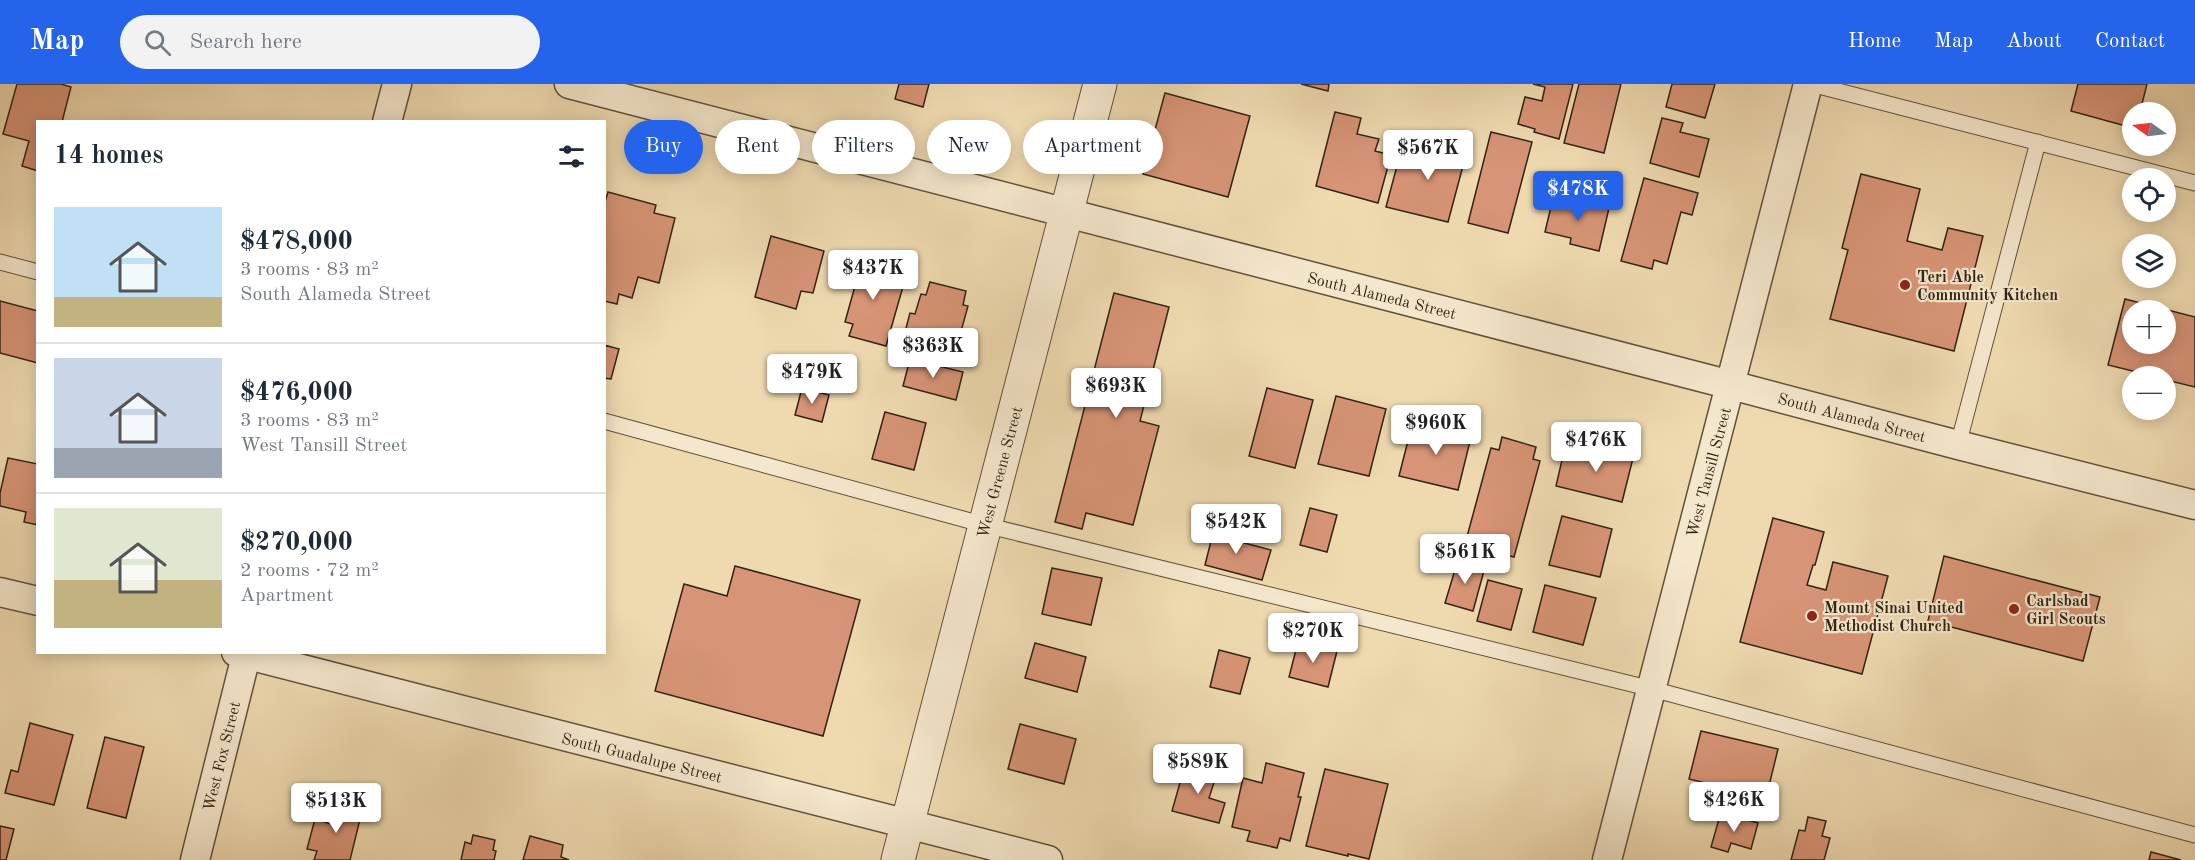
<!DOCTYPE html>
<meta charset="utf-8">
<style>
:root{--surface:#fff;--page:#f2f2f3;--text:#1f2937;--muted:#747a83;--line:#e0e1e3;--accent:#2563eb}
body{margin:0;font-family:"Old Standard TT",serif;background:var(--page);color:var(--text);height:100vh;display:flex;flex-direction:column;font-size:22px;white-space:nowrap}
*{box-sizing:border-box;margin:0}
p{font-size:20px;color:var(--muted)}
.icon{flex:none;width:33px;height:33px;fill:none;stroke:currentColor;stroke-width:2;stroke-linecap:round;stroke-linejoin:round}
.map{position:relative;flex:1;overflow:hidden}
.panel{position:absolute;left:36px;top:36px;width:570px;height:534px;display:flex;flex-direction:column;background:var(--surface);border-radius:0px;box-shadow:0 3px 15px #0003}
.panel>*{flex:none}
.top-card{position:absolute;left:624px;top:36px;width:570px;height:54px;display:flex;gap:12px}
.needle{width:39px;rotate:284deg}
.buttons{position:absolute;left:2122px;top:18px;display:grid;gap:12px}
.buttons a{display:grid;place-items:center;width:54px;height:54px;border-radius:50%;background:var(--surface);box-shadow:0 3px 15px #0003;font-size:30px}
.price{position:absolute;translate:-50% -51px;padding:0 14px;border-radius:6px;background:#fff;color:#222;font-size:20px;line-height:39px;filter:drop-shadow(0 2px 3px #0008)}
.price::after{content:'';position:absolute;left:50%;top:36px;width:18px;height:14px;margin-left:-9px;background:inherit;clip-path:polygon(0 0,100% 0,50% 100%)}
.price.current{background:var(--accent);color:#fff}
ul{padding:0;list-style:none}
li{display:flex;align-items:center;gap:18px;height:150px;padding:0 18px}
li+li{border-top:2px solid var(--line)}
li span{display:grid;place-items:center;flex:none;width:168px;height:120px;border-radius:0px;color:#555}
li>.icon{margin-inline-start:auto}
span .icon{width:72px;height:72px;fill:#fffc;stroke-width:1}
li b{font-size:26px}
h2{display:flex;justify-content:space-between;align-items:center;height:72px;padding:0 18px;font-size:26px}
.chip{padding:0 21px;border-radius:27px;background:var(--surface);box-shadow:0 3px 15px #0003;font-size:21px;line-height:54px}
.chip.current{background:var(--accent);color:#fff}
header{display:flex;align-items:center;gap:36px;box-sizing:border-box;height:84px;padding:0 30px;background:var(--accent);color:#fff}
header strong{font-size:28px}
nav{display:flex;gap:33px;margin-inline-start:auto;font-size:21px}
.search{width:420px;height:54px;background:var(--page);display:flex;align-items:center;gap:15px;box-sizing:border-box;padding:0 21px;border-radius:33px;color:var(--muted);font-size:22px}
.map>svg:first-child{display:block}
</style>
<header>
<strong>Map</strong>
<div class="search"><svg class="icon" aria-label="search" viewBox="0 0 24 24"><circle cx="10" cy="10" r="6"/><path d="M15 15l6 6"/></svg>Search here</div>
<nav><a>Home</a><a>Map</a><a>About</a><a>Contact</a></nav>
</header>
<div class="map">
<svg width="2195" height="776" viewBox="0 0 2195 776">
<rect width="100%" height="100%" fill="#efdab0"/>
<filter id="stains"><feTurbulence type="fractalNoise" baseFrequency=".00333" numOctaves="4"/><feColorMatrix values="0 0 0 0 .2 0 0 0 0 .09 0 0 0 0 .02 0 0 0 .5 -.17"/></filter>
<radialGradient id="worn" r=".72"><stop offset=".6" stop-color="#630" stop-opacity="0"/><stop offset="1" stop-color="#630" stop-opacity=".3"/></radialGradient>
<path fill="#d79476" stroke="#332313" stroke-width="1.5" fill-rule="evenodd" d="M17,0H61L71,3L62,38H38V87L22,82L29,57L3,50Z
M899,0H929L923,23L895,15Z
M1301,0H1329L1328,7Z
M1533,0H1573L1559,55L1534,48L1535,45L1518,40L1525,13L1542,17L1545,3Z
M1579,0H1621L1604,69L1564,59Z
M1672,0H1715L1705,34L1666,23Z
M2078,0H2147L2140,28H2133V44L2071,27Z
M1165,9L1250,32L1228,113L1143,90Z
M1335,28L1361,34L1357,50L1379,55L1375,67L1391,71L1378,119L1316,102Z
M1662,34L1683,39L1680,48L1709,55L1699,93L1650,79Z
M1491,48L1532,58L1508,149L1468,139Z
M1431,53L1468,63L1448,138L1386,123L1401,67L1426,73Z
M1861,90L1920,105L1907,157L1942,166L1948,144L1983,152L1954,267L1830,235L1848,166L1842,164Z
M1644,94L1698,109L1692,131L1681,128L1667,180L1654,176L1652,185L1621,177Z
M608,108L656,121L654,129L675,134L659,199L638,193L632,214L619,210L617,220L604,217V121Z
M1554,110L1609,124L1599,167L1570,160L1571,154L1545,148Z
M771,152L824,167L813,209L801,207L796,225L755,213Z
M852,174L883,182L882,186L906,192L886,262L849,252L853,240L845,238L855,202L844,200Z
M930,198L966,207L963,221L968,222L953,276L906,263L910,249L905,248L910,229L915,230L921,210L926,211Z
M1114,209L1169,223L1140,337L1159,342L1133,441L1086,429L1082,445L1055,438Z
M2125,215L2195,233V303L2166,296V292H2153L2108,281ZM2133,226H2166V260H2133Z
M0,217L38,227V279L0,269Z
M604,261L619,265L611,295L604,294Z
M910,275L963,288L956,316L903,302Z
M802,304L829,311L822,338L795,331Z
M1267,304L1313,316L1295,384L1249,372Z
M1336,312L1386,325L1369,392L1318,380Z
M885,328L926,339L914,386L872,375Z
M1439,340L1472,349L1458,406L1399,392L1412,341L1437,347Z
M1502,353L1536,363L1533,375L1540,377L1514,473L1465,460L1491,364L1499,366Z
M1565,363L1610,374L1612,364L1634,370L1622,418L1556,402Z
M8,374L38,380V441L24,438L26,428L0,422V409Z
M1310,424L1337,431L1327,468L1300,461Z
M1562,432L1612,445L1600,493L1549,481Z
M1773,434L1824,448L1815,481H1813L1807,501L1826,506L1833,478L1888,492L1862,590L1740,558Z
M1215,441L1236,446L1233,456L1271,466L1262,496L1205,481Z
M1944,472L2100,513L2083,577L1928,537Z
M1458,476L1485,483L1473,527L1445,519Z
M735,482L860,516L823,652L655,607L684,500L727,512Z
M1052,484L1102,494L1091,541L1042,530Z
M1488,496L1522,505L1511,546L1477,537Z
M1545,501L1596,514L1583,561L1533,548Z
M1298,558L1337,567L1328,603L1289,593Z
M1035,559L1086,573L1077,608L1025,594Z
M1219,566L1250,574L1240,610L1210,603Z
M30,639L73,651L54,721L5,709L11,686L18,688Z
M1020,640L1076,655L1064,700L1008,685Z
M1701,647L1778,665L1766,714L1689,695Z
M105,653L144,663L126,734L87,724Z
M1266,679L1304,689L1298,713H1301L1290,757L1280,754L1277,764L1247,757L1250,747L1232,743L1243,694L1262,699Z
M1185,681L1217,689L1209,714L1225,719L1219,739L1172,727Z
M1325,685L1388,700L1369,775L1348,770V772L1306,762Z
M337,716L363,723L350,776H314L317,767L307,765L315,735L331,740Z
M1721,728L1758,739L1751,765L1731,759L1728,768L1711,763Z
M1808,733L1826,737L1822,752L1830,754L1824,776H1791L1799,746L1805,747Z
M0,742L14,745L6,776H0Z
M473,751L495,756L493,766L496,767L494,776H461L465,758L471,760Z
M530,752L563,761L561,773L569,776H523Z
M2151,768L2181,776H2149Z"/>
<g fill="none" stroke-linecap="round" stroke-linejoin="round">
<defs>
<path id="service" d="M1811,0L2195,99
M0,178L38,188
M604,337L985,441L1652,605L2195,751
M1958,361L2038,58"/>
<path id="minor" d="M569,0L1731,301L1958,361L2195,421
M387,38L397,0
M0,508L38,517
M236,568L1048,776
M195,776L247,568
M1607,776L1808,0"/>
<path id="tertiary" d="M898,776L1100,0"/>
</defs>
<use href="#service" stroke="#62513a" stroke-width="17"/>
<use href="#minor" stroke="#62513a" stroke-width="31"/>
<use href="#tertiary" stroke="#62513a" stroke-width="35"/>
<use href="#service" stroke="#f5e7cc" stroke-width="15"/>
<use href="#minor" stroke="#f5e7cc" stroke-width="28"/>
<use href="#tertiary" stroke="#f5e7cc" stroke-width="33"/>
</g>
<g fill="#8f2418" stroke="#f5e7cc" stroke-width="2">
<circle cx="1905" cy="201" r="6"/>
<circle cx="2014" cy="525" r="6"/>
<circle cx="1812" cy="532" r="6"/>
</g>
<g text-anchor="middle" stroke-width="4.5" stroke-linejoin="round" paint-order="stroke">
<g font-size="16" font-weight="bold" fill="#332313" stroke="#f5e7cc" text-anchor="start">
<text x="1917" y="198">Teri Able<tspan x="1917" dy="18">Community Kitchen</tspan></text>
<text x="2026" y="522">Carlsbad<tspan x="2026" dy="18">Girl Scouts</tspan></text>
<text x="1824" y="529">Mount Sinai United<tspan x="1824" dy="18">Methodist Church</tspan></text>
</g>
<g font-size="16" fill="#332313" stroke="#f5e7cc">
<text transform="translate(1382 211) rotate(14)" y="6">South Alameda Street</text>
<text transform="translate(1852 333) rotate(15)" y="6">South Alameda Street</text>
<text transform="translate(999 388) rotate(-75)" y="6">West Greene Street</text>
<text transform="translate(1708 388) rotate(-75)" y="6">West Tansill Street</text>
<text transform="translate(221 672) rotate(-76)" y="6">West Fox Street</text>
<text transform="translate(642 673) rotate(14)" y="6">South Guadalupe Street</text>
</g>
</g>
<rect width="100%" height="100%" filter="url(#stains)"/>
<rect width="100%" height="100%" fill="url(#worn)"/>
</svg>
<div class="buttons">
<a><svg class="needle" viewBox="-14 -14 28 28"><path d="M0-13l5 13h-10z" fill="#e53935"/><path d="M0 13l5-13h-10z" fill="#747a83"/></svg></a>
<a><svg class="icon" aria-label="locate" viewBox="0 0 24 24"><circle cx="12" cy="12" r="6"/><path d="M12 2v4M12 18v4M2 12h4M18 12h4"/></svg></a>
<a><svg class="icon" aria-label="layers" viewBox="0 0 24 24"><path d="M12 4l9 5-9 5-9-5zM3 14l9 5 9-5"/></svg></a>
<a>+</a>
<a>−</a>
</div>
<b class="price" style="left:1428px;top:97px">$567K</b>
<b class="price current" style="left:1578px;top:138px">$478K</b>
<b class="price" style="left:873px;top:217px">$437K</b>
<b class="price" style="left:933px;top:295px">$363K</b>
<b class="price" style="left:812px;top:321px">$479K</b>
<b class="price" style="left:1116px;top:335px">$693K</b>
<b class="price" style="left:1436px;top:372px">$960K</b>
<b class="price" style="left:1596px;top:389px">$476K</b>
<b class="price" style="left:1236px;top:471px">$542K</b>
<b class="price" style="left:1465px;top:501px">$561K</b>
<b class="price" style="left:1313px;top:580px">$270K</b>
<b class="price" style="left:1198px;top:711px">$589K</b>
<b class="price" style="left:1734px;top:749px">$426K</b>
<b class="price" style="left:336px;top:750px">$513K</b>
<div class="top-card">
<a class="chip current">Buy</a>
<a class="chip">Rent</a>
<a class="chip">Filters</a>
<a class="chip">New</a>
<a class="chip">Apartment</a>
</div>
<section class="panel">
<h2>14 homes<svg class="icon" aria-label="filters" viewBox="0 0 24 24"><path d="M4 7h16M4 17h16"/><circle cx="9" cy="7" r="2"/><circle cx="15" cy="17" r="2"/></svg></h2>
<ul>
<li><span style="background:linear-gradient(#bfe0f5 75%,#c2b280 0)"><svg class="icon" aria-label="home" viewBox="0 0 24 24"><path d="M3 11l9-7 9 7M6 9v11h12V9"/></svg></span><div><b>$478,000</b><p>3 rooms · 83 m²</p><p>South Alameda Street</p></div></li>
<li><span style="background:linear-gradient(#c9d6e8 75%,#9aa5b1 0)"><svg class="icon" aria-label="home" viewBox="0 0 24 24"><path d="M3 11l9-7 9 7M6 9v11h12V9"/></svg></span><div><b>$476,000</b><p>3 rooms · 83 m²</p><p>West Tansill Street</p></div></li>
<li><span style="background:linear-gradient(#dfe7d0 60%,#c2b280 0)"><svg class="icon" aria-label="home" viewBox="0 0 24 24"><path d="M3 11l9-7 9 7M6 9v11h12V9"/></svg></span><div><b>$270,000</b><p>2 rooms · 72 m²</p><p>Apartment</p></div></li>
</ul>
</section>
</div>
